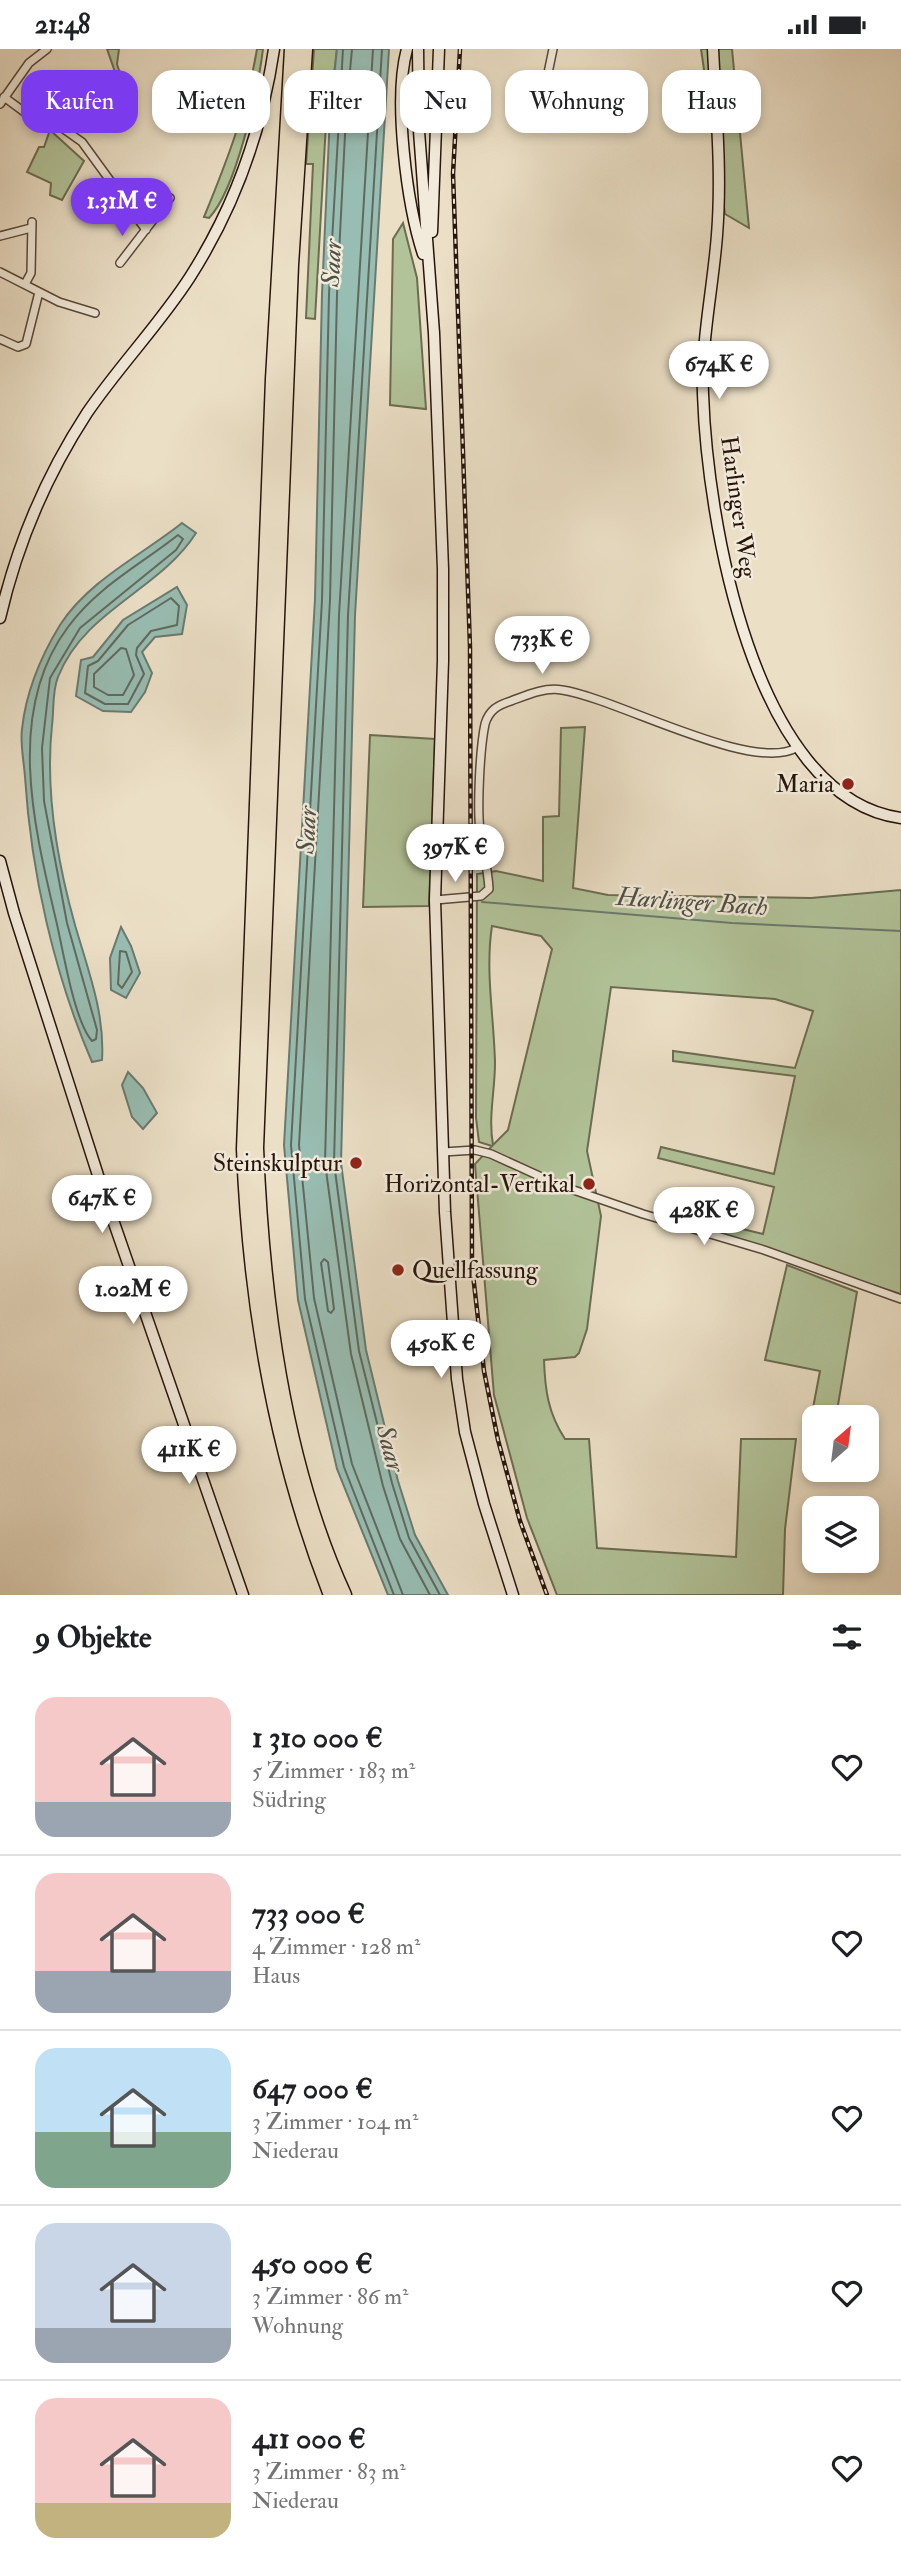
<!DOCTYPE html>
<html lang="de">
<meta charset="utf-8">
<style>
:root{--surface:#fff;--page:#f2f2f2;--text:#202124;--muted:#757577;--line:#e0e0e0;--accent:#7c3aed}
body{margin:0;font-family:"IM FELL Double Pica",serif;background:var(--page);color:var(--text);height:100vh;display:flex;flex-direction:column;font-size:26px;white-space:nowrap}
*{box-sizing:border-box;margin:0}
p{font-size:23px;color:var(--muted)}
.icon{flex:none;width:38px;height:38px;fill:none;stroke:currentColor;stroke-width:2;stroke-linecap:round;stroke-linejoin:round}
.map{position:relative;height:1546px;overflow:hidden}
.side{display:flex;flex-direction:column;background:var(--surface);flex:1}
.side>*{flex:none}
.top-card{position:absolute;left:21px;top:21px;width:859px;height:63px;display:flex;gap:14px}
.needle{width:46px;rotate:28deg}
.controls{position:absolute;left:802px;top:1356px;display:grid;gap:14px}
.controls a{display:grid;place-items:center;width:77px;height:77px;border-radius:14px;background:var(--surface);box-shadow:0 4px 10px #0003;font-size:35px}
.price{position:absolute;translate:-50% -60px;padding:0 16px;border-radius:24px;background:#fff;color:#222;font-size:23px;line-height:46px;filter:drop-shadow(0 2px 4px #0008)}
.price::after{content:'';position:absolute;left:50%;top:42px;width:21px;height:16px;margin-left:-10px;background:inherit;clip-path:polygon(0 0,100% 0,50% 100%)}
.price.selected{background:var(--accent);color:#fff}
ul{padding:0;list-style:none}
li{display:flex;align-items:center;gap:21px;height:175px;padding:0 35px}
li+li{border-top:2px solid var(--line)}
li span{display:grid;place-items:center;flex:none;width:196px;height:140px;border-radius:21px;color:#555}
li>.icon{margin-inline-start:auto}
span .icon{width:84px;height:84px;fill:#fffc;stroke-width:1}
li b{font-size:30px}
h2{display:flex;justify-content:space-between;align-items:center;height:84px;padding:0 35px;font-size:30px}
.chip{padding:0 24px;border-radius:21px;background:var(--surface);box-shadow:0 4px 10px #0003;font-size:24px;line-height:63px}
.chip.selected{background:var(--accent);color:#fff}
.status{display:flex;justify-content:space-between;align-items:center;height:49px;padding:0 35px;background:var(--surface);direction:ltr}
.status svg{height:19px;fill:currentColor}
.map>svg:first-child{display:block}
</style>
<div class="status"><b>21:48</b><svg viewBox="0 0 49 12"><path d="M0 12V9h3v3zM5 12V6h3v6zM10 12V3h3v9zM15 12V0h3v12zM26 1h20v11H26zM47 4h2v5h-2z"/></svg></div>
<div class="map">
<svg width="901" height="1546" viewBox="0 0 901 1546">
<rect width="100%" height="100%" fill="#ebdfc6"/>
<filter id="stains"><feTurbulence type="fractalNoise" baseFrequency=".00286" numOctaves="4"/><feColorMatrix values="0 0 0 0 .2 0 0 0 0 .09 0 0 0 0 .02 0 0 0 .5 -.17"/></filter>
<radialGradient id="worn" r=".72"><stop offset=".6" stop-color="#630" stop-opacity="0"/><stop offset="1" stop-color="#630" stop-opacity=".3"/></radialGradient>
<path fill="#b2c399" stroke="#6c6c52" stroke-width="2" fill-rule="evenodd" d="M107,0H119L117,15L130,57L129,63Z
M257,0H263C258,41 236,141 209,169L204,168C227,112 247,60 257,0Z
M314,0H337L331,51L327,57L315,270L306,269L313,115H306Z
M701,0H732L749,179L725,165Z
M50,81L84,112L62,151L50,146L51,134L27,123L39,98H44Z
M403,174L417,229L426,360L390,356L393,190Z
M585,678L573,839L608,846L811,849L901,841V1245L720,1187L722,1175L763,1185L774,1138L658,1109L661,1098L774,1125L795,1027L673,1012V1002L795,1019L813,962L775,950L611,938L587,1102L601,1167L587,1280L579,1304L575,1308L544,1311C545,1341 548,1364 565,1390H589L597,1499L736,1508L741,1390H796L785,1480L783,1546H557L527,1469L494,1346L475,1115L492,1097L479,1093L476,1069L477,825L496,822L543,832V768L559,767L561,679ZM492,877L541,887L552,900L508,1081L493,1096C488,1068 495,1042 495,1014C494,968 485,922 492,877Z
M370,686L435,690L429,857L363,858Z
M787,1216L857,1243L836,1368H814V1392L807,1391L820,1322L765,1311Z"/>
<path fill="#98bdb2" stroke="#6b7a70" stroke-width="2" d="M337,0H389L355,566L341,1114L366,1301L398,1432L415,1486L448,1546H388L337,1420L298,1251L284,1096L315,550L322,245L330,65Z
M182,474L196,484C160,541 84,561 58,628C52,642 54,662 52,676C45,742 57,812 75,876C88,921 105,964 102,1011L92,1013C54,925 31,823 25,728C24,713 20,695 22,680C26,643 41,607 60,576C89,531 142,506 182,474Z
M177,538L187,556L182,585L155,588L142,603L152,624L145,643L131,663L103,662L76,647L81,611L93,608L123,571Z
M121,878L131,897L140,924L126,949L111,941L110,909Z
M128,1023L143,1039L157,1064L143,1080L132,1068L122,1036Z"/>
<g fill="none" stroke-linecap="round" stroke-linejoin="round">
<path stroke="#60695f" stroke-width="2" d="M343,0L329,245L322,551L291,1096L305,1250L344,1418L394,1546
M352,0L346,66L337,245L330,551L299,1096L314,1249L352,1415L403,1546
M373,0L339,566L325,1114L351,1305L383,1437L400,1490L430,1546
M382,0L348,566L334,1114L359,1302L392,1434L409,1489L440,1546
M178,486L183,490L176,501L80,579L50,629L42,699L44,752L67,874L97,981L96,990L92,992C74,972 63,900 56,871C34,778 5,662 68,578C97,538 140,516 178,486Z
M171,549L179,557L177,576L151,582L137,599L136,606L144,625L128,655H105L85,644L88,617L98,612L128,576Z
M121,599L126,600L134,626L123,646H108L94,638V625Z
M120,902L126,903L132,923L122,939L118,935Z
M324,1210L328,1213L334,1260L331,1264L328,1262L321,1214Z"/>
<path stroke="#6b7a70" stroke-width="2" d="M482,853L732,874L901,882"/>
<defs>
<path id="street" d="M4,48L27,65L48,69L82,93L146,181
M0,55L29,14L47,0
M48,69L67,37L68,27
M538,72L553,0
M0,187L31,179
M120,214L170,149
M0,223L59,253L95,264
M25,235L31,224L32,173
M0,290L18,298L26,295L39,243
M435,851L481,847L489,840C488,820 483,801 480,782C477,757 480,699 485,675C489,661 498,656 511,652C527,646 544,638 562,641C616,649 751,724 796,699
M443,1103L475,1101L491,1105L559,1136L643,1165L764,1201L901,1250"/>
<path id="secondary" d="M407,0C393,50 407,156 423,205
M418,0L419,82L434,284L443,520V612L435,851L445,1163L457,1330L465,1383L484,1455L513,1546
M713,0C716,62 722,124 717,186C713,239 701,292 703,345C707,466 752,749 901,769
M432,183L439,0
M0,569C17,495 46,427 87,364C119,317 159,276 190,228C234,159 262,81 274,0
M0,812L14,864L104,1145L243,1546"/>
<path id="highway" d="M292,0L273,330L244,1100C250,1253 275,1403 331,1546
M305,0L291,216L256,1099C262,1246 282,1411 344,1546"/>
</defs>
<use href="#street" stroke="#58483a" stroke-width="10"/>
<use href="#secondary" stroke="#27150c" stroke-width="13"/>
<use href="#highway" stroke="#27150c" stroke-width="17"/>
<use href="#street" stroke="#f2eada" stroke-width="7"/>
<use href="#secondary" stroke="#f2eada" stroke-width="10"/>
<use href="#highway" stroke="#ebdfc6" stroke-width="14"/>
<defs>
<path id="rail" d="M460,0L453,125L470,598L472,1217L484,1322L498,1391L520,1472L547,1546"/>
</defs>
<use href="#rail" stroke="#27150c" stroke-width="4.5"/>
<use href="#rail" stroke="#f2eada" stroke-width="2" stroke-dasharray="5" stroke-linecap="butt"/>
</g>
<g fill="#8f2418" stroke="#f2eada" stroke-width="2.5">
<circle cx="848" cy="735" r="7"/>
<circle cx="356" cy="1114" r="7"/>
<circle cx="589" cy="1135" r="7"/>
<circle cx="398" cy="1221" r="7"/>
</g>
<g text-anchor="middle" stroke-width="5" stroke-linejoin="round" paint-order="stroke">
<g font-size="24" fill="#27150c" stroke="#f2eada">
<text transform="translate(739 458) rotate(82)" y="8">Harlinger Weg</text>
</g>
<g font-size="24" fill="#27150c" stroke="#f2eada" text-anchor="end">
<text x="834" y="743">Maria</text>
<text x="342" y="1122">Steinskulptur</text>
<text x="575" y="1143">Horizontal-Vertikal</text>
<text x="412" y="1229" text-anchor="start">Quellfassung</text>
</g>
<g font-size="26" font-style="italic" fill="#4f5046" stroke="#f2eada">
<text transform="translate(331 214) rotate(-87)" y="9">Saar</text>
<text transform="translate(306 781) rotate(-87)" y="9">Saar</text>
<text transform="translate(692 852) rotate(4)" y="9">Harlinger Bach</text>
<text transform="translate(391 1399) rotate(75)" y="9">Saar</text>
</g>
</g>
<rect width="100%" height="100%" filter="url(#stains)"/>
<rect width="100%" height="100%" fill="url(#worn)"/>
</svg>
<div class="controls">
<a><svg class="needle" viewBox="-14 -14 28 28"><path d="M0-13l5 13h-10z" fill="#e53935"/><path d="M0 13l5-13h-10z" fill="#757577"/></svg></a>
<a><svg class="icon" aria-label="layers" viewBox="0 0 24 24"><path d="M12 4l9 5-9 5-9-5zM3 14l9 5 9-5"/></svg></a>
</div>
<b class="price selected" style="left:122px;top:189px">1.31M €</b>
<b class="price" style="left:719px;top:352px">674K €</b>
<b class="price" style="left:542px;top:627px">733K €</b>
<b class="price" style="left:455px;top:835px">397K €</b>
<b class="price" style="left:102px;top:1186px">647K €</b>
<b class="price" style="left:704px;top:1198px">428K €</b>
<b class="price" style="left:133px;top:1277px">1.02M €</b>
<b class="price" style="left:441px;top:1331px">450K €</b>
<b class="price" style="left:189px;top:1437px">411K €</b>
<div class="top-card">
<a class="chip selected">Kaufen</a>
<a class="chip">Mieten</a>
<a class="chip">Filter</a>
<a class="chip">Neu</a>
<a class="chip">Wohnung</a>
<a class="chip">Haus</a>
</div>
</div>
<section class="side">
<h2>9 Objekte<svg class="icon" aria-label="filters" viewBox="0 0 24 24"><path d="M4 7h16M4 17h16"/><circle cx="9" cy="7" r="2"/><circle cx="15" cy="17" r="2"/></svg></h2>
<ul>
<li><span style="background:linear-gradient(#f6c9c9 75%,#9aa5b1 0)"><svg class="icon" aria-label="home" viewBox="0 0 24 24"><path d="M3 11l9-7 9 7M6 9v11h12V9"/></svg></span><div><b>1 310 000 €</b><p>5 Zimmer · 183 m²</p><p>Südring</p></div><svg class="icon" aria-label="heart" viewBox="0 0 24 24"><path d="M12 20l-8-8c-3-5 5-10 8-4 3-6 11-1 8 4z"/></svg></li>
<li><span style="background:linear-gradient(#f6c9c9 70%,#9aa5b1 0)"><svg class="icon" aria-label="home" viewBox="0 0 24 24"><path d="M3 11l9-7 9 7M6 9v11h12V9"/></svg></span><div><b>733 000 €</b><p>4 Zimmer · 128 m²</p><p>Haus</p></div><svg class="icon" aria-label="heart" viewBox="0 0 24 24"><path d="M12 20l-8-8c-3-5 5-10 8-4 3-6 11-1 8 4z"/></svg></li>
<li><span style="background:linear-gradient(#bfe0f5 60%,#7fa58c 0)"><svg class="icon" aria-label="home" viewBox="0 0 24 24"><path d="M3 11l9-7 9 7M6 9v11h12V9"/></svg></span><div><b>647 000 €</b><p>3 Zimmer · 104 m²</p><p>Niederau</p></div><svg class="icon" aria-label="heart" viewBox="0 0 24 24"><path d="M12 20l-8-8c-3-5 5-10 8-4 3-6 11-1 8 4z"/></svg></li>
<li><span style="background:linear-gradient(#c9d6e8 75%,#9aa5b1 0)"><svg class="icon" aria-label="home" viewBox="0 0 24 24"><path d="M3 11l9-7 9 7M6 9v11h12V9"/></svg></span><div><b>450 000 €</b><p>3 Zimmer · 86 m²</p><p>Wohnung</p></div><svg class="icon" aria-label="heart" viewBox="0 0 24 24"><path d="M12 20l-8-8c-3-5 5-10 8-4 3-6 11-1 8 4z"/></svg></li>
<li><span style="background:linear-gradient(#f6c9c9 75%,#c2b280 0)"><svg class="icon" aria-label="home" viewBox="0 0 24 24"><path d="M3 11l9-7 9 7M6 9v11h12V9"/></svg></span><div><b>411 000 €</b><p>3 Zimmer · 83 m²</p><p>Niederau</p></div><svg class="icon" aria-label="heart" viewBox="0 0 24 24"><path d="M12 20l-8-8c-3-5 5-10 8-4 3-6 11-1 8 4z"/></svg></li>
</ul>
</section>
